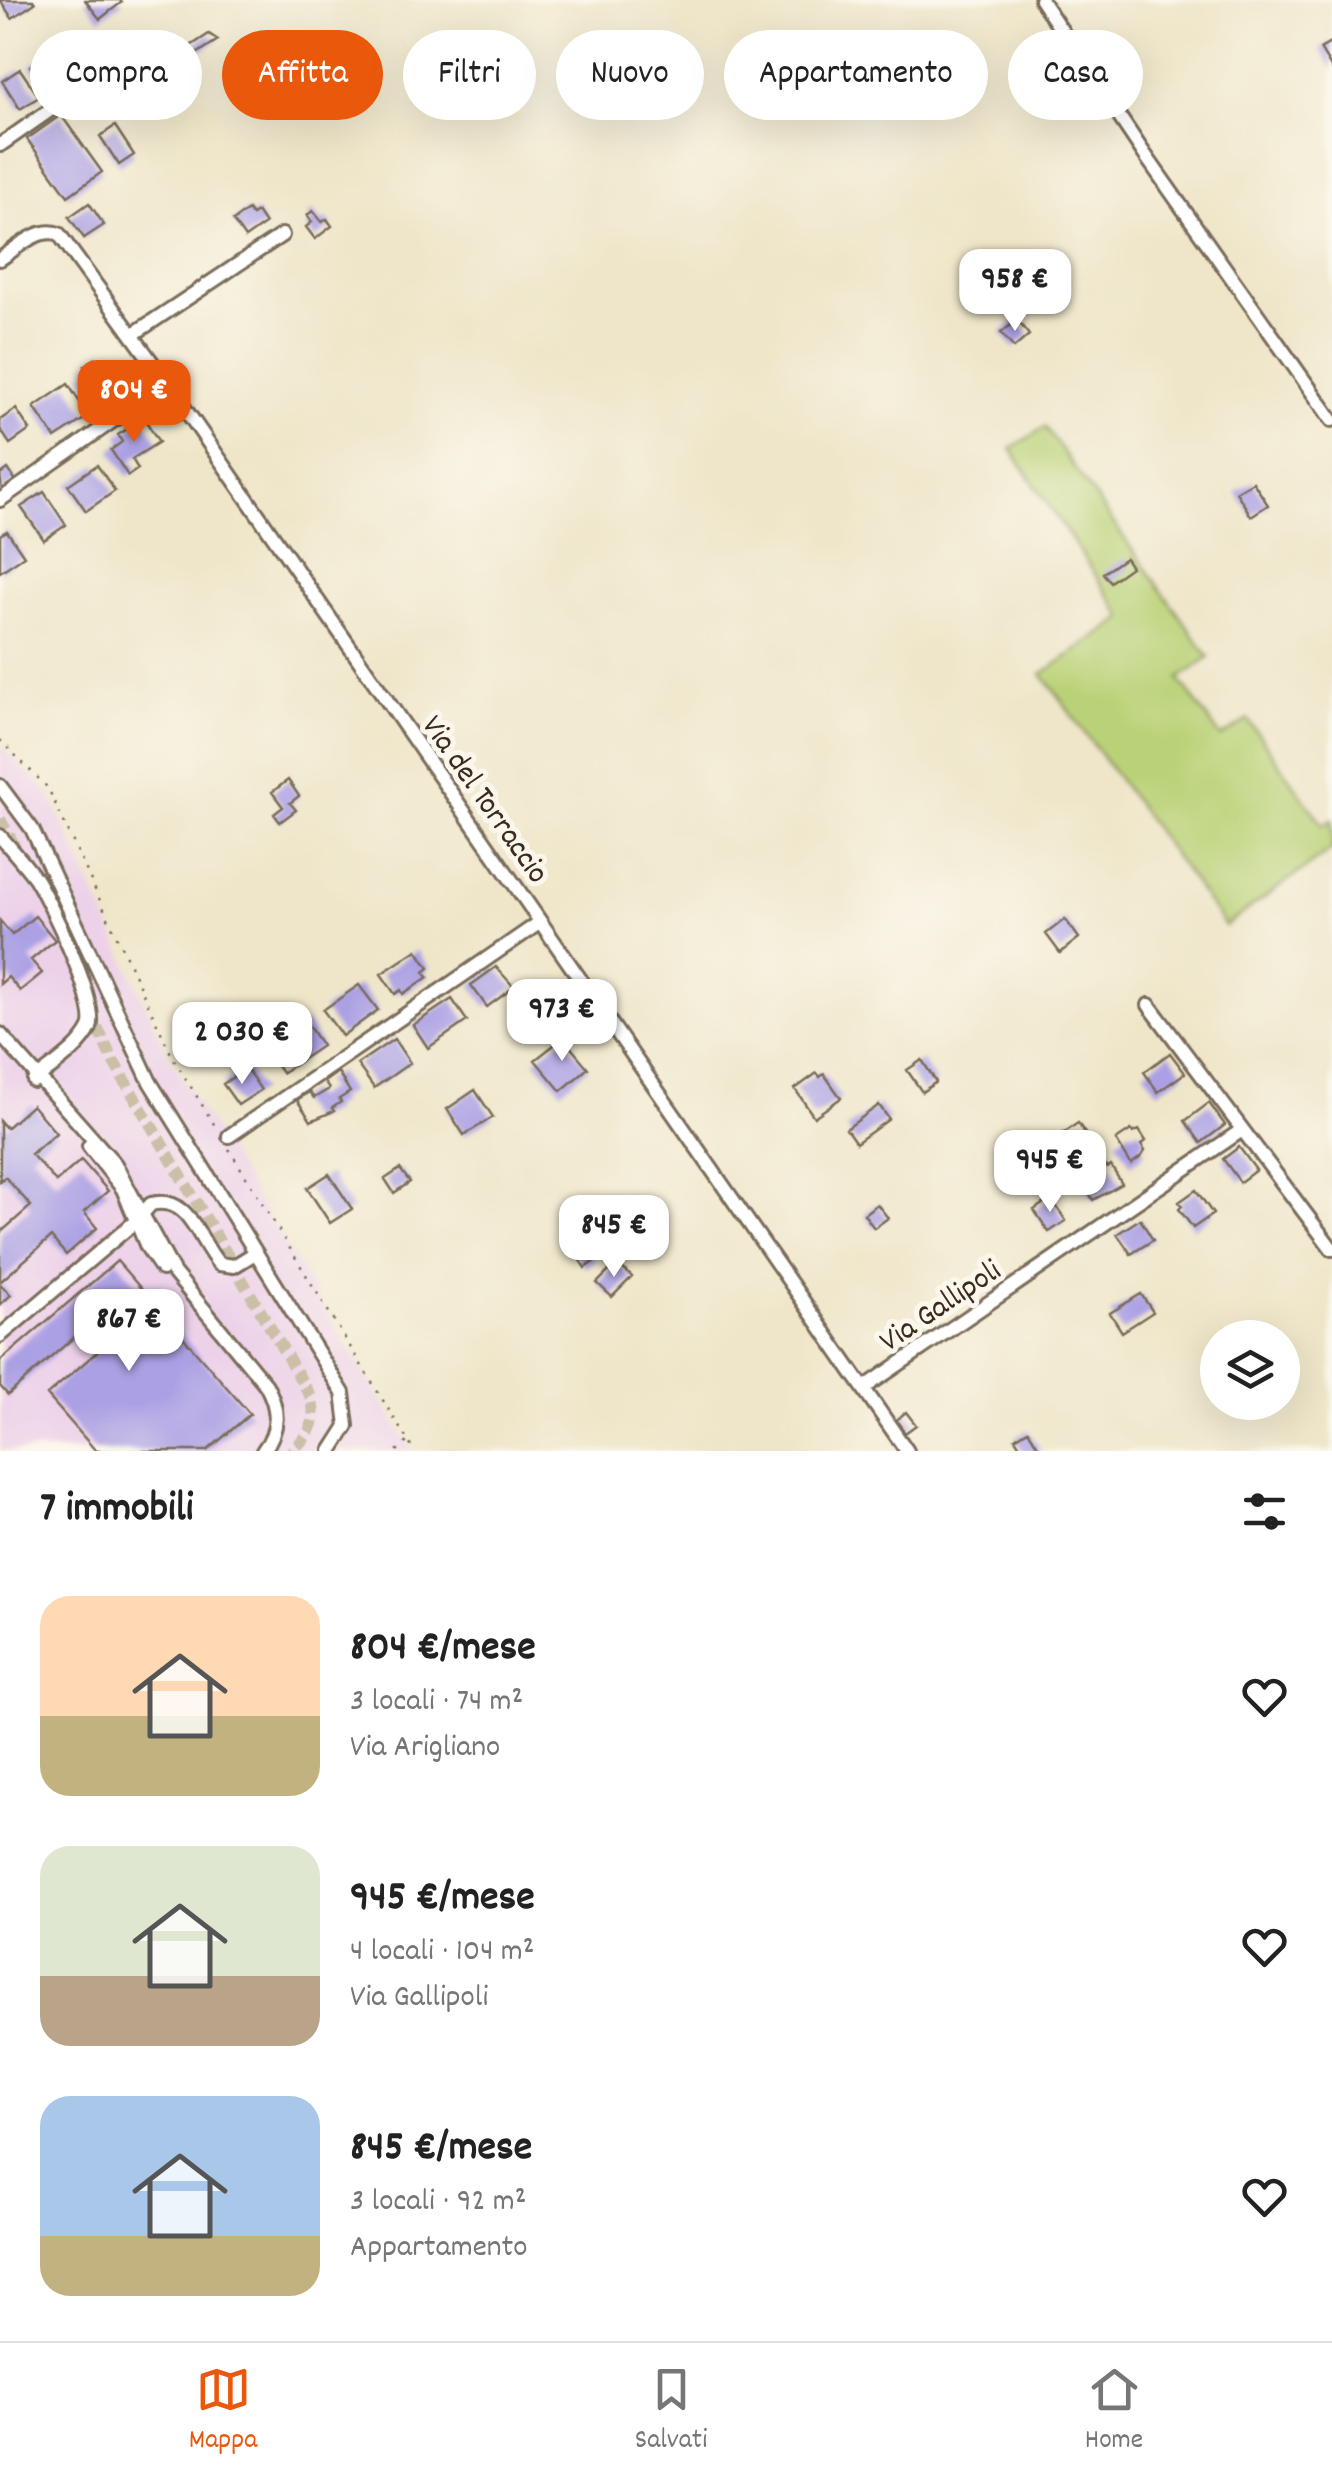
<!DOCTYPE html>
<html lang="it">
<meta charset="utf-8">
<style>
:root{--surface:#fff;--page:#f2f2f2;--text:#222;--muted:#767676;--line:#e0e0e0;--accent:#ea580c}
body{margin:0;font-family:Dekko,sans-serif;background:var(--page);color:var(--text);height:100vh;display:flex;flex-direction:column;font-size:38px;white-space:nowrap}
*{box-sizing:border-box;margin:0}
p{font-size:32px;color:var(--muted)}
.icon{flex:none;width:55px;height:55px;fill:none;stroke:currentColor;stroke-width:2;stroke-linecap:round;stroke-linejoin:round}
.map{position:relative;height:1451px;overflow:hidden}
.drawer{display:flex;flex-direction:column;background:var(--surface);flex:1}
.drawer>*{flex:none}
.banner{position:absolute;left:30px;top:30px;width:1272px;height:90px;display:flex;gap:20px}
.buttons{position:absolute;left:1200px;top:1320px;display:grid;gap:20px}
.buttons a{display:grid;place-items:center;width:100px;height:100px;border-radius:50%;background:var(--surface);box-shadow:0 10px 40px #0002;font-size:50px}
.price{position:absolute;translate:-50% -85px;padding:0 22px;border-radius:20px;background:#fff;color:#222;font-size:32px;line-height:65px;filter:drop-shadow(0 2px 5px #0008)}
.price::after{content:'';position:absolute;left:50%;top:60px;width:30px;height:22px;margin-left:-15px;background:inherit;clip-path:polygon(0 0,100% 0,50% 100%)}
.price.selected{background:var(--accent);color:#fff}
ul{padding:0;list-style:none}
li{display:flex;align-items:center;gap:30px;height:250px;padding:0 40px}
li span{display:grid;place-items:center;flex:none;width:280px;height:200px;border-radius:30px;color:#555}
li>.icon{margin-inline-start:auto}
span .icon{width:120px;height:120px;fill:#fffc;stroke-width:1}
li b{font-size:42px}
h2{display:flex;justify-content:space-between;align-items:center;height:120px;padding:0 40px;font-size:42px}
.tag{padding:0 35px;border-radius:45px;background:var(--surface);box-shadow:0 10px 40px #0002;font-size:35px;line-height:90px}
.tag.selected{background:var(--accent);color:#fff}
.tab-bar{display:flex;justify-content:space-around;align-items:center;height:140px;border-top:2px solid var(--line);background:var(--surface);font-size:28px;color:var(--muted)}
.tab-bar a{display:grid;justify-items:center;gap:5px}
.tab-bar .selected{color:var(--accent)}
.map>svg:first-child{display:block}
</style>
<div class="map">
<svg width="1332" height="1451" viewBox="0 0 1332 1451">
<rect width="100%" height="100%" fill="#fbf7ec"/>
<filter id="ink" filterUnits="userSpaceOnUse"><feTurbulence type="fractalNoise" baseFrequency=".01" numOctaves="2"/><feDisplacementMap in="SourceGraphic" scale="20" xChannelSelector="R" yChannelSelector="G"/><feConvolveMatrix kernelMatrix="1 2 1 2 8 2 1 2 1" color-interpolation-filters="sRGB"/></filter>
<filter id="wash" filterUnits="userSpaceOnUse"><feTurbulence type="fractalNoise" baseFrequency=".0048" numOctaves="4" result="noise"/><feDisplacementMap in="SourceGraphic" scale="40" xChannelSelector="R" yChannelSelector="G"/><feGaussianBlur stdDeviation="2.25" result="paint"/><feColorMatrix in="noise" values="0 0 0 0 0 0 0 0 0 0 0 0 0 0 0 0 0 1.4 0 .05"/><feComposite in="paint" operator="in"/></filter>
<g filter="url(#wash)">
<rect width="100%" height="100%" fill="#efe6c9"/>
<path fill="#edd1e9" d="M0,745L50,795L171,1060L412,1451H0Z"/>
<path fill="#bad277" stroke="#7a7e4a" stroke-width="2.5" d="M1045,427L1209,657L1179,679L1221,737L1248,720L1323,825L1332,820V849L1225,926L1042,674L1124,618L1011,449Z"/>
<g id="blocks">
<path fill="#aca0e4" d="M0,0H33L35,3L12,18Z
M85,0H120L122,2L100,19Z
M209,34L218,40L195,55L189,47Z
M1332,42V69L1320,49Z
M45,55L63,80L48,91L30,66Z
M20,69L39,97L20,109L2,81Z
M61,115L102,172L68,196L27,139Z
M115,126L134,155L119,165L100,136Z
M89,203L104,225L84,238L69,217Z
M248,210L252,215L257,212L265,224L245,238L233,221Z
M313,211L322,222L327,219L332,226L315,239L306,227L312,222L307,215Z
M993,261L1003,275L984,287L975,273Z
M1017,320L1029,335L1014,348L1001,333Z
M96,358L117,388L100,400L82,374L88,370L85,366Z
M68,384L89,416L55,438L34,407Z
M16,409L30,430L10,444L0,429V420Z
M144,418L159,442L132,459L138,469L128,476L111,450L122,442L118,435Z
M97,465L115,491L86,511L68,485Z
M8,469L16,481L2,491L0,475Z
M1253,482L1268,505L1251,516L1236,492Z
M44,492L66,525L44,540L21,507Z
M7,531L24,556L0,572V535Z
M1125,558L1131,567L1110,582L1103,573Z
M288,780L299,796L290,803L296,810L280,822L274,814L283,807L272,792Z
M35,916L55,940L31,960L42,973L20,991L8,977L0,984V921L12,935Z
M1065,919L1079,938L1060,953L1046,934Z
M417,950L429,968L424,972L428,977L403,994L401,990L395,994L381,974Z
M496,967L514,987L487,1007L471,985Z
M359,985L378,1010L342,1036L323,1010Z
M452,999L467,1021L428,1048L413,1025Z
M306,1022L322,1046L282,1073L266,1050Z
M563,1038L588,1068L561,1091L535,1060Z
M394,1039L410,1063L374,1088L357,1064Z
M1170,1053L1185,1073L1158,1092L1144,1072Z
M922,1060L936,1082L922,1092L907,1070Z
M246,1068L261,1090L238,1105L223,1084Z
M338,1072L350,1092L339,1099L341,1102L332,1108L334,1111L311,1121L297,1100L309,1092L314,1098L329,1089L324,1082Z
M817,1073L820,1077L824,1074L841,1098L814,1117L795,1089Z
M475,1090L493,1117L464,1135L447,1109Z
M1209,1103L1225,1125L1201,1143L1185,1121Z
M32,1105L56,1133L31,1154L56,1182L81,1160L108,1191L84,1212L97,1228L66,1255L51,1237L0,1282V1233L31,1206L5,1177L0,1181V1121L6,1128Z
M879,1105L889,1119L856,1143L846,1129Z
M1078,1123L1090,1141L1074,1152L1062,1134Z
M1131,1130L1133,1133L1139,1130L1146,1141L1141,1145L1145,1151L1141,1157L1131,1164L1116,1140Z
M1239,1147L1256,1170L1240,1182L1223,1159Z
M1101,1159L1106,1168L1111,1166L1122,1184L1093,1200L1078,1172Z
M400,1169L410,1182L394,1193L385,1179Z
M329,1174L352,1209L330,1223L307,1188Z
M1196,1190L1213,1214L1193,1228L1179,1209L1182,1206L1179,1202Z
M1051,1198L1066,1221L1049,1232L1034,1210Z
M877,1204L888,1218L874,1228L864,1214Z
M1140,1219L1153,1240L1131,1254L1117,1234Z
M572,1224L596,1260L585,1268L561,1231Z
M117,1261L250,1414L207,1451H96L47,1395L98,1351L81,1331L8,1395L0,1386V1361Z
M617,1263L632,1277L612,1297L597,1283Z
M0,1284L11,1295L0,1305Z
M1141,1294L1153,1312L1122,1332L1110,1313Z
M906,1412L916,1425L905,1433L896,1420Z
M1028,1430L1041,1451H1023L1015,1438Z"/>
</g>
</g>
<g filter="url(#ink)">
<use href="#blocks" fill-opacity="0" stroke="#7a6c5a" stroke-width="2.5"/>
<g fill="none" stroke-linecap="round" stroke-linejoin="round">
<path stroke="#cbc0a7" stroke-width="12" stroke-dasharray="12 6" stroke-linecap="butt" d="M0,819L18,852
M90,1012L112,1059L311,1397C318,1422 310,1435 291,1451"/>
<defs>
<path id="minor" d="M1041,0L1143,152L1332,420
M0,145L149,41
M0,259C17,248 39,226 59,234L167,383L907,1451
M132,335L282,235
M0,500L167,383
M0,786L32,829L150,1082L343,1393L347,1426L331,1451
M0,836C12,850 24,863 35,878C49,900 100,1006 90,1028C80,1049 52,1066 34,1081
M1149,1005L1332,1249
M0,1034L115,1164L174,1273L266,1385C279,1409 280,1429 263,1451
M229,1136L539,923
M89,1146L123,1189L147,1247L162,1269
M0,1336L136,1221L151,1204C190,1194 198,1241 219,1264L234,1266L255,1253
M864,1388L1242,1130"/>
</defs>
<use href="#minor" stroke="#7a6c5a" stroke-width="18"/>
<path stroke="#7a6c5a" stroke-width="2.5" stroke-dasharray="2.5 8" stroke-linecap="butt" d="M0,740L48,788L173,1058L217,1129
M229,1149L414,1451
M397,1451L407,1442"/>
<use href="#minor" stroke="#fff" stroke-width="12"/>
</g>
</g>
<g text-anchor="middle" stroke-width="10" stroke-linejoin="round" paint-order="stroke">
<g font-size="32" fill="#3b2a1e" stroke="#fbf7ec">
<text transform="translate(487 798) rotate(55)" y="11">Via del Torraccio</text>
<text transform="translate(939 1304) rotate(-34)" y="11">Via Gallipoli</text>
</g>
</g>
</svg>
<div class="buttons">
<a><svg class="icon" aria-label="layers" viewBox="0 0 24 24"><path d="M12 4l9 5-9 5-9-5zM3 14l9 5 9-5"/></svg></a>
</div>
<b class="price" style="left:1015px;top:334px">958 €</b>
<b class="price selected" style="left:134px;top:445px">804 €</b>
<b class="price" style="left:562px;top:1064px">973 €</b>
<b class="price" style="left:242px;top:1087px">2 030 €</b>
<b class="price" style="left:1050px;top:1215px">945 €</b>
<b class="price" style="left:614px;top:1280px">845 €</b>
<b class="price" style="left:129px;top:1374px">867 €</b>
<div class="banner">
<a class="tag">Compra</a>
<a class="tag selected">Affitta</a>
<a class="tag">Filtri</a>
<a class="tag">Nuovo</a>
<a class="tag">Appartamento</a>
<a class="tag">Casa</a>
</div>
</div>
<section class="drawer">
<h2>7 immobili<svg class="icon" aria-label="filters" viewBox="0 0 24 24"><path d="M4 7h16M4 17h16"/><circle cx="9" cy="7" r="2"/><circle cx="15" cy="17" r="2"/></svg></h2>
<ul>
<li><span style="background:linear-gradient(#ffd9b3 60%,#c2b280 0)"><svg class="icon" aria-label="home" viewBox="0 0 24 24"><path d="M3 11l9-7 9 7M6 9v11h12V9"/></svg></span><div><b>804 €/mese</b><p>3 locali · 74 m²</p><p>Via Arigliano</p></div><svg class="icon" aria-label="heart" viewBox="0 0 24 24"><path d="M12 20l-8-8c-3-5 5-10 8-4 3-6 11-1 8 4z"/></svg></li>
<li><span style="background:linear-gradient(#dfe7d0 65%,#b9a48a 0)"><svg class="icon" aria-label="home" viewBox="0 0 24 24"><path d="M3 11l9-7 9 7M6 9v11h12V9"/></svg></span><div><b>945 €/mese</b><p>4 locali · 104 m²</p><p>Via Gallipoli</p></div><svg class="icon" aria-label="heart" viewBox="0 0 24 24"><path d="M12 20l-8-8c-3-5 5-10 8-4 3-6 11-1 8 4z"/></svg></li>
<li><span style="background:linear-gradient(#a9c7e8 70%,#c2b280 0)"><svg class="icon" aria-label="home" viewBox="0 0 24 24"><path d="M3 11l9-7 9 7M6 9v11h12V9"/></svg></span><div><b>845 €/mese</b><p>3 locali · 92 m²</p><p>Appartamento</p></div><svg class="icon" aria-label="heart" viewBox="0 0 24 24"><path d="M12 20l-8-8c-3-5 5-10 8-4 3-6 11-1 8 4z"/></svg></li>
</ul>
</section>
<nav class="tab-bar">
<a class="selected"><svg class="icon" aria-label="map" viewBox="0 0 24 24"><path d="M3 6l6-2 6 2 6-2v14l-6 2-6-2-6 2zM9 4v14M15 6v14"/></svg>Mappa</a>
<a><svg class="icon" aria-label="saved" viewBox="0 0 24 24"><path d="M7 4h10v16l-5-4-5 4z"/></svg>Salvati</a>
<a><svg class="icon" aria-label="home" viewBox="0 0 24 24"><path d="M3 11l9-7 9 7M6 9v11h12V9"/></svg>Home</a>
</nav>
